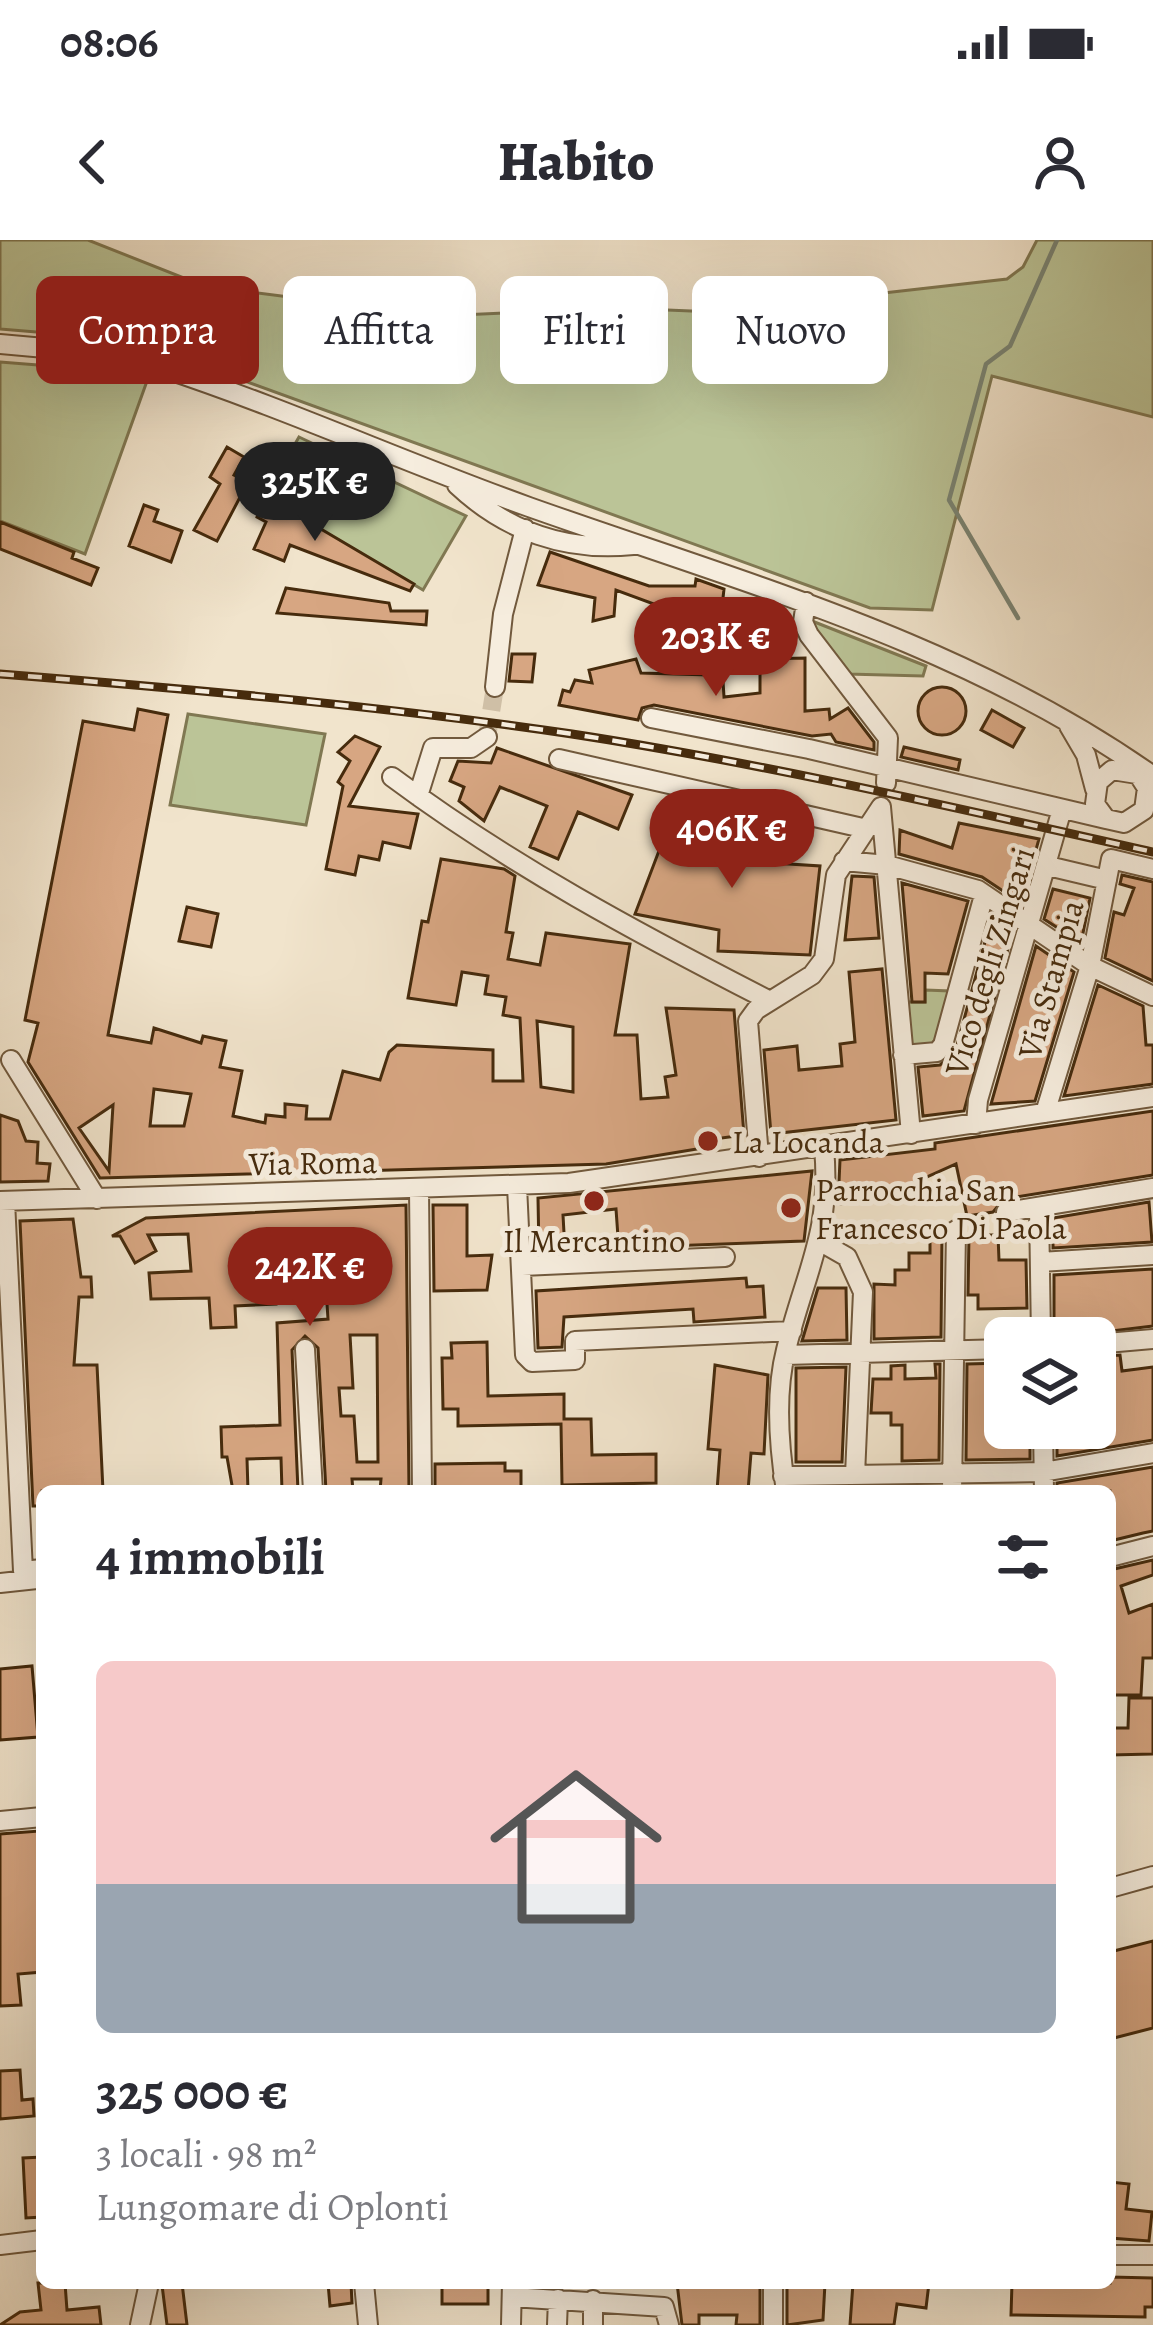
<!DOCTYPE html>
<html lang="it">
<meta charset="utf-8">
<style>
:root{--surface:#fff;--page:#f2f2f3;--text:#2b2b33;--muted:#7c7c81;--line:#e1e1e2;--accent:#8f2418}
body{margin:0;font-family:Alegreya,serif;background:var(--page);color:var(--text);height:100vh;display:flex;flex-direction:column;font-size:45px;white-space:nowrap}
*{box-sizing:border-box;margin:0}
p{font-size:39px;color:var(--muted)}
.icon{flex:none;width:66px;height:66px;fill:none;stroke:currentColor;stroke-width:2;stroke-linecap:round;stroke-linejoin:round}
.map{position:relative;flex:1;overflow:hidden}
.sheet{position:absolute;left:36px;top:1245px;width:1080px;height:804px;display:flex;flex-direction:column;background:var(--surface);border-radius:18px;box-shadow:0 12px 48px #0002}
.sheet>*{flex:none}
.banner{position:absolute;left:36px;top:36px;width:1083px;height:108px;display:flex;gap:24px}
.buttons{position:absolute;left:984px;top:1077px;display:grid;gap:24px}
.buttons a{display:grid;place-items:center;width:132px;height:132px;border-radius:18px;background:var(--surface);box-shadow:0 12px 48px #0002;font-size:60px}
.price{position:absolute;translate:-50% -102px;padding:0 27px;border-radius:42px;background:var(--accent);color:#fff;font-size:39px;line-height:78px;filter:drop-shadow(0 3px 6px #0008)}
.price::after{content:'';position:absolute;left:50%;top:72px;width:36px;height:27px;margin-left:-18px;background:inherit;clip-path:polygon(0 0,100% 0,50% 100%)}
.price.active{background:#222;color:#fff}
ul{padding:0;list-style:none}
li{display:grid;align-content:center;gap:24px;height:636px;padding:0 60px}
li+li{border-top:3px solid var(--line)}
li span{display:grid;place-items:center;height:372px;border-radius:18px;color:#555}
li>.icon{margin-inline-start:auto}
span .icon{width:216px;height:216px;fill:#fffc;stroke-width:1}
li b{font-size:51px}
h2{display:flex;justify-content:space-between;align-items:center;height:144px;padding:0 60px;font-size:51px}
.pill{padding:0 42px;border-radius:18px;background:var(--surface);box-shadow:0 12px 48px #0002;font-size:42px;line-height:108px}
.pill.active{background:var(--accent);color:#fff}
.status{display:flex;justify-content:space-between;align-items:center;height:84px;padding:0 60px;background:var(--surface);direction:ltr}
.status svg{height:33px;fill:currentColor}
header{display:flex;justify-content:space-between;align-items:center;height:156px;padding:0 60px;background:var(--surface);font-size:54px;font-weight:800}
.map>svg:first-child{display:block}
</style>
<div class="status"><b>08:06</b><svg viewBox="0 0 49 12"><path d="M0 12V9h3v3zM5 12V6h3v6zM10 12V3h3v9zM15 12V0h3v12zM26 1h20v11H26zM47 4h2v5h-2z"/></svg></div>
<header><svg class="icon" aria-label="back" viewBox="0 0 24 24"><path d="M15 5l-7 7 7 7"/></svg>Habito<svg class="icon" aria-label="person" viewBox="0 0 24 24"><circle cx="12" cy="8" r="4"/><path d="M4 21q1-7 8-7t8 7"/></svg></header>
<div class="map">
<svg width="1153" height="2085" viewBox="0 0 1153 2085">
<rect width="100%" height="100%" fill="#f1e4cc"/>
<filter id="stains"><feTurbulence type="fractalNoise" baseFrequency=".00167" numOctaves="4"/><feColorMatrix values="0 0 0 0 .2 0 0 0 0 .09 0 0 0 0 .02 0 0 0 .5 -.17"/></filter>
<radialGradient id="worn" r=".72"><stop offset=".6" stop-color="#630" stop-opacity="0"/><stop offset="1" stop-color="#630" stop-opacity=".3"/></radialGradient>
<path fill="#bbc497" stroke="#807852" stroke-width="3" d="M0,0H88L204,46L438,76L619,68L715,72L1007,39L1023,27L1037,0H1153V177L992,136L932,370L870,368L173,115L97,97L0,89Z
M0,122L101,130L147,141L85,314L0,281Z
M299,197L466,276L423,350L265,257Z
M812,381L926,426L923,436L847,434L826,414Z
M188,474L325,494L306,585L170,565Z
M925,750L950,751L935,808L907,811L902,762H925Z"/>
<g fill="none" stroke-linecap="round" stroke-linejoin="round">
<path stroke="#798474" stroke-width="4.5" d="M1018,378L949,260L986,124L1010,106L1057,0"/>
</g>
<path fill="#d7a682" stroke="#462b0d" stroke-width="3" fill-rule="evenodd" d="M227,207L244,217L234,235L248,242L217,301L194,290L220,244L210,237Z
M265,256L414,344L410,351L290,305L284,321L254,309L266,282L257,277Z
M144,265L158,270L154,281L182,291L171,322L129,306Z
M0,282L74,312L72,318L98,328L91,345L0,309Z
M550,312L649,346H695L696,339L724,349L721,376L670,370L616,350L614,376L593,381L595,358L538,345Z
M286,348L389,363L391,371H427L426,385L277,373Z
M512,414H535L532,442L509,441Z
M805,418V471L829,469L830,479L848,468L874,502V510L836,502L831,494L812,496L654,465L642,468L638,480L559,465L563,450L570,452L575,440L592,443L589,430L636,419L641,433L710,435L711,442L723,441L724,457L760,453V419Z
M918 471a24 24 0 1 1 48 0a24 24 0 1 1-48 0Z
M138,469L168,475L108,795L151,803L154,788L201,803L203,796L226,801L220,827L242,831L233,876L265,883L266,875L285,877V864L307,866L306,879H330L343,831L380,840L389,812L397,805L493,810V841H523L520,778L503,775L506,757L485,754L488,736L462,732L456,765L408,758L422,681L428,682L441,619L504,629L515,636L506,692L513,693L508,719L540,725L546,693L630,704L615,795H637L641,859L668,857L665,837L676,835L666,768L734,770L744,895L714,899L715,906L606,924L100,938L28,822L38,783L25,780L83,481L134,490ZM537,781L573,787V852L541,847ZM154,849L191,854L184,886H150ZM113,865L109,931L79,888Z
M992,470L1024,488L1013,507L981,490Z
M355,496L380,507L349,566L418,574L410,608L383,602L379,620L359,616L355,635L326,629L343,546L338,542L350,521L338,512Z
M904,507L960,520L958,530L901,517Z
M497,508L632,555L618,589L578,572L558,619L530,607L547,566L500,547L484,581L459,561L464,547L450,541L458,521L491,523Z
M692,563L722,570L717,610H775L774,623L820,626L810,715L718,711L719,690L635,674L665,595L687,601Z
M959,583L1039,599L1021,663L982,637L899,614L900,590L952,608Z
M1122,635L1153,642V741L1105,718L1114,672L1124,675L1134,648L1120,644Z
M852,636L874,637L879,698L845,700Z
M902,643L968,661L948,734L925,733V762H912Z
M1053,649L1090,658L1081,703L1044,679Z
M187,667L218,674L211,707L179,701Z
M992,676L1013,690L964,871L923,876L918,827L940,825L956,809Z
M1036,706L1074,732L1035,861L991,864Z
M882,729L896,880L771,894L764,810L797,806L799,830L842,826L840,804L855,802L849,732Z
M1098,745L1143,766L1146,805H1153V844L1064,856Z
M1153,871V935L1004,959L993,972L967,976L956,924L871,962L838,964L840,920L935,909V903Z
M0,875L18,881L26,901L38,902L37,923L50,924L48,941L0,942Z
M812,931L804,1001L668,1006V997H618L616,969L563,975L565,1011L539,1012L538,958Z
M1149,962L1152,1002L1053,1008V978Z
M406,965L409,1251H380L381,1239H352L353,1251H326L318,1108L305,1096L292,1110L298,1251H282L281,1218L247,1219L248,1251H233L227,1217H222L221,1187L280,1185L277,1083L328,1079L324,1018L275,1021L276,1064L235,1066L236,1087L211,1088L209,1058L151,1059L149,1033L191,1031L188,994L148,995L156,1011L135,1023L120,996H112L146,978ZM350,1095H377L378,1222H357L354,1176H341L339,1148H353Z
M433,965H467V1016L492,1015L487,1050L434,1051Z
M73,979L81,1037H91L92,1057H79L74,1125H97L103,1251H42V1266H33L20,981Z
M930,995H942L941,1097L874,1099V1044L895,1045V1030H909V1013H930Z
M969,995H998L999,1020H1026L1027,1068L978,1069V1055H968Z
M1153,1029V1086L1054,1098V1035Z
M746,1038L747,1047L763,1046L765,1077L694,1082L693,1069L564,1077L562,1107L538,1108L536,1051Z
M818,1048H846L847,1100L802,1101Z
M487,1102L488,1156L564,1154V1179H591L592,1215L656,1214V1243L562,1245L561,1184L458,1186V1169H443L442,1118H452L451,1103Z
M1120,1115L1122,1131L1153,1127V1200L1057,1216V1188H1095V1117Z
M1005,1123V1188H1030V1219L966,1220L967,1124Z
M935,1124H940L939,1220L902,1221V1185H891V1173H871L873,1139H891V1126L905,1125V1139L936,1138Z
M715,1125L768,1135L764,1214L751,1213L748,1251H717L720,1210L708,1209Z
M846,1127L842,1222H796V1128Z
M505,1223V1231H521V1251H435V1224Z
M1153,1227V1291L1143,1293L1110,1301V1251H1057V1243Z
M1153,1320V1335L1121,1346L1129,1373L1153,1364V1418H1143L1141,1455H1110V1330Z
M32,1426L38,1497L0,1500V1429Z
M1129,1458H1153V1514L1110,1515V1488H1128Z
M39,1591L42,1732L18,1734L21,1765L0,1766V1594Z
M1153,1701V1788L1110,1799V1712Z
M20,1830L22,1860L33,1859L34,1876L0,1879V1831Z
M42,1917V1977L26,1978L23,1918Z
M1110,1942L1129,1944L1126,1969L1152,1972L1149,2001L1110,1998Z
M1110,2037L1153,2038V2067H1145V2077L1011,2075L1012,2043H1110Z
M38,2043H65L67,2070L99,2067L101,2085H0L20,2072L41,2070Z
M182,2043L187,2085H167L162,2045Z
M328,2043H351L352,2063L330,2066Z
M442,2043H488V2064H442Z
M677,2043H760V2085H736L737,2075H699V2085H682Z
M787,2043H825L823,2080L787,2085Z
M853,2043H929L926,2068L897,2064L894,2085H850Z"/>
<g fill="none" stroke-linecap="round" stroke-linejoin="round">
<path stroke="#cfbfa6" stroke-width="18" stroke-dasharray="18 9" stroke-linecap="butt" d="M487,497L495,447"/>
<defs>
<path id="minor" d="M0,104L100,113L163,128C287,169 406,223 529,267C743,343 965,403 1153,536
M457,245C506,291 566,312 633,305
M806,362L803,382L809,395L888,498L886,543
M495,447L503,374L525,289
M651,478L809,509L1106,579
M1069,486L1086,515L1095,549
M559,519L867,589
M1136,531L1147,548L1144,570L1124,583L1106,579L1095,564L1098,542L1112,530L1137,534
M392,537C510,625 639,694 770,761
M418,556L433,508H471L487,497
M881,567L911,894
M844,621L887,625L978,650L1090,726L1153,756
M1048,626L1107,640
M903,815L937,812L943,805L984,655
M11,820L97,959
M1045,873L1090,726L1111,619L1153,629
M976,884L978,860L1062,569
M759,917L748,781L756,770L812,735L824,719L836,635L881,567
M517,946L525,1115L532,1122L575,1120V1101L792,1091
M419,949L422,1251
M0,961L569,943L1153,857
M5,961L23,1331L42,1329
M1039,967L1041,1098
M1006,972L1153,948
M819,1001L847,1017L863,1052L855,1235
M1040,1022L1153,1015
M522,1026L725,1017
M1095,1104L1153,1099
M305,1109L313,1251
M785,1115L1005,1109
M1043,1188L1044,1251
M783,1236L1043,1232L1153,1213
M786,1251C779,1207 775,1153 786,1110C805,1032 832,992 824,908
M952,1251L956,990
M1110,1317L1153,1306
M0,1343L37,1339
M0,1581L42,1577
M1110,1648L1153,1636
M0,2005L42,2000
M1110,2015H1153
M364,2043L368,2085
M512,2057L664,2067L669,2085
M140,2085L149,2043
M511,2085L512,2043
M557,2085L558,2059
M593,2085V2060
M773,2085V2043"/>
</defs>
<use href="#minor" stroke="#71593d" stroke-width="22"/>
<use href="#minor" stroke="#f6edde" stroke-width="18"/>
<defs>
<path id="rail" d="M0,434C191,449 382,466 572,494C768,524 960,569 1153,612"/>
</defs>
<use href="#rail" stroke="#462b0d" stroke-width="9"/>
<use href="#rail" stroke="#f6edde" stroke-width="4.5" stroke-dasharray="14" stroke-linecap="butt"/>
</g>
<g fill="#8f2418" stroke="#f6edde" stroke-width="4.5">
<circle cx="708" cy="901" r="12"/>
<circle cx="594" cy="961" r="12"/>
<circle cx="791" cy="968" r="12"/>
</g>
<g text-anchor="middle" stroke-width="10" stroke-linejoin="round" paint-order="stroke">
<g font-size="33" fill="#462b0d" stroke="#f6edde">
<text transform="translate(989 721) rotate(-73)" y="12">Vico degli Zingari</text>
<text transform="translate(1050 739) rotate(-74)" y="12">Via Stampia</text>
<text transform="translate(313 922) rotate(-1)" y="12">Via Roma</text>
</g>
<g font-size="33" fill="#462b0d" stroke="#f6edde" text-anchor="start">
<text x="732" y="913">La Locanda</text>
<text x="815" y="961">Parrocchia San<tspan x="815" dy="38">Francesco Di Paola</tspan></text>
<text x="594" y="1012" text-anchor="middle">Il Mercantino</text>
</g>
</g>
<rect width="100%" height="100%" filter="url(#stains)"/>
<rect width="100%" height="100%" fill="url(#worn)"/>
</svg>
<div class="buttons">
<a><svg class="icon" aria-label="layers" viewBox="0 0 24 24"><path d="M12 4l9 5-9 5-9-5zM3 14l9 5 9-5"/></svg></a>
</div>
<b class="price active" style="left:315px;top:304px">325K €</b>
<b class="price" style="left:716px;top:459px">203K €</b>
<b class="price" style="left:732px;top:651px">406K €</b>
<b class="price" style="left:310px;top:1089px">242K €</b>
<div class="banner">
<a class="pill active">Compra</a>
<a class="pill">Affitta</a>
<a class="pill">Filtri</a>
<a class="pill">Nuovo</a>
</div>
<section class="sheet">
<h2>4 immobili<svg class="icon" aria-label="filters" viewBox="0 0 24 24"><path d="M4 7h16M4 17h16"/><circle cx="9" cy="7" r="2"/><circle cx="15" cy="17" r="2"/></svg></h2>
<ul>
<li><span style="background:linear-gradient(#f6c9c9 60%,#9aa5b1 0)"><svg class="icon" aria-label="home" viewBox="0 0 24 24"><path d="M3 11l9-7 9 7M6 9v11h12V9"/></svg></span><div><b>325 000 €</b><p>3 locali · 98 m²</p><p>Lungomare di Oplonti</p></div></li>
</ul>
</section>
</div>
